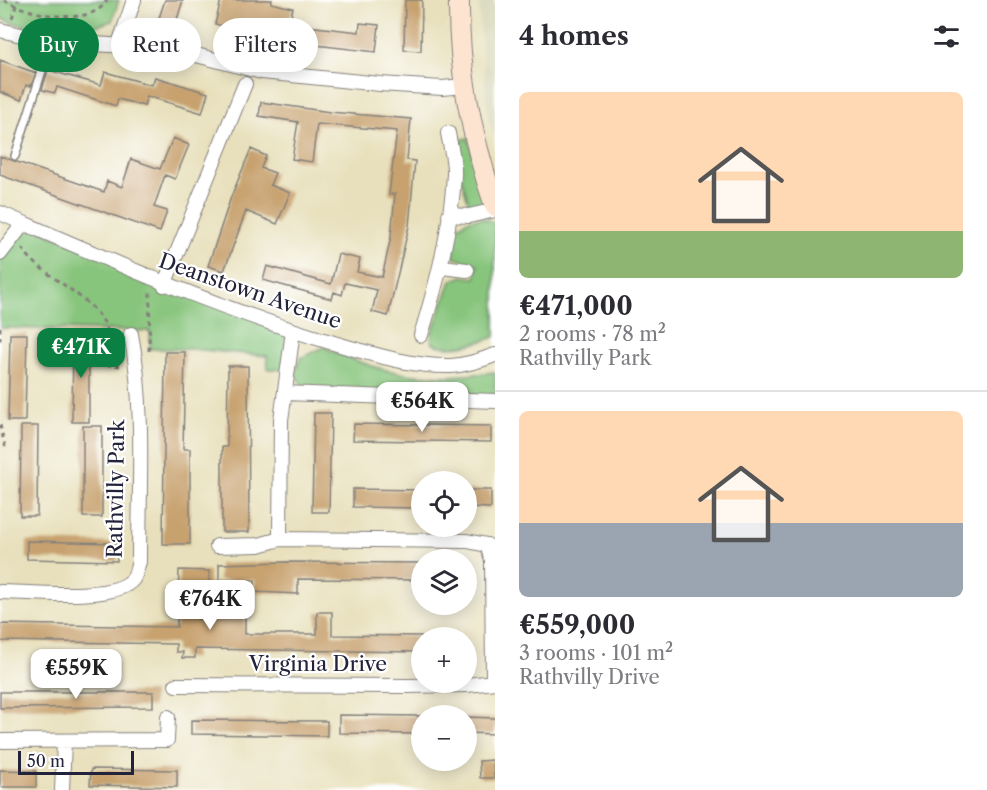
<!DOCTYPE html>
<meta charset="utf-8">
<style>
:root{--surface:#fff;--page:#f2f2f3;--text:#2b2b33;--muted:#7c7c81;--line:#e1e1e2;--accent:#0b8043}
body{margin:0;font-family:"Libre Caslon Text",serif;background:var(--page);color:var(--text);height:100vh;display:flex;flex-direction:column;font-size:22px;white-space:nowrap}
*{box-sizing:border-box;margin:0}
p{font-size:20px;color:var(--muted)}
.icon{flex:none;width:33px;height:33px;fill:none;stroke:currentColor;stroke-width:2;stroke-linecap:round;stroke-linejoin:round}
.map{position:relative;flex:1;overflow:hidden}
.side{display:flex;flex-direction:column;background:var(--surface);width:492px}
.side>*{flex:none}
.guide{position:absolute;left:18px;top:18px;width:387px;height:54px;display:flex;gap:12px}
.controls{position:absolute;left:411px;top:471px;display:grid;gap:12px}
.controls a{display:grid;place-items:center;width:66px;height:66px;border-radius:50%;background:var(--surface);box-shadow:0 3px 15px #0003;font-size:30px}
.scale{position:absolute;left:18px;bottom:15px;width:116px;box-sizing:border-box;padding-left:6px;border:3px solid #22223b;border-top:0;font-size:16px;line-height:21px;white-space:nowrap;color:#22223b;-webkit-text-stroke:4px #fff;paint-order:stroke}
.price{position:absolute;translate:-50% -51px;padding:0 14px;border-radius:12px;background:#fff;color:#222;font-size:20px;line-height:39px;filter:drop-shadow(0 2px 3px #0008)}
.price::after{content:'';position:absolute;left:50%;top:36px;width:18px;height:14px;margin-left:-9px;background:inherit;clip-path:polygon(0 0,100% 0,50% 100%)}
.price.on{background:var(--accent);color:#fff}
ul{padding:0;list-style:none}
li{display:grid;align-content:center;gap:12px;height:318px;padding:0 24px}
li+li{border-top:2px solid var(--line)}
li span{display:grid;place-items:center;height:186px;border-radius:9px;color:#555}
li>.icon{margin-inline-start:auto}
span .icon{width:108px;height:108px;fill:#fffc;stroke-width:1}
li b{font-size:26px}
h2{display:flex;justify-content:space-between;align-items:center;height:72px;padding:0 24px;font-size:26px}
.chip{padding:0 21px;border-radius:27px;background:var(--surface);box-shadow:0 3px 15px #0003;font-size:21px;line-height:54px}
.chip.on{background:var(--accent);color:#fff}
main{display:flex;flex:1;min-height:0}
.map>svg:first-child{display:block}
</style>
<main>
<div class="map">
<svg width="495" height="790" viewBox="0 0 495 790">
<rect width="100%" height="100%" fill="#fff"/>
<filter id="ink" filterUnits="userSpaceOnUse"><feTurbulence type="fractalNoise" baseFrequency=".0167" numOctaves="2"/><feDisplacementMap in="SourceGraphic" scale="12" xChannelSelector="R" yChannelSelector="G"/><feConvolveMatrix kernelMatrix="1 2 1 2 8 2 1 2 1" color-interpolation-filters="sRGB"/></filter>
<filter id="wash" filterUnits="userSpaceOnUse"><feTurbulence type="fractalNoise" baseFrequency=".008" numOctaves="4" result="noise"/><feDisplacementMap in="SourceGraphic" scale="24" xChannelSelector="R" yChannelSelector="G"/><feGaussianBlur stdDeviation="1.35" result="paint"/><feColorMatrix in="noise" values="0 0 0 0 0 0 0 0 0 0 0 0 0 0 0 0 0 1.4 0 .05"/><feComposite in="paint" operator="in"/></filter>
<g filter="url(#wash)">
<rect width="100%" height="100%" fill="#e8e0bc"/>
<path fill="#d6d6b7" d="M478,0H495V138L488,117Z"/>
<path fill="#87c47b" stroke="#54735b" stroke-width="1.5" d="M0,0H119L112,21C80,33 31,32 0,18Z
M468,138L487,202L476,208L469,205L451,142Z
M481,218L494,222L495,225V337C478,343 449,352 432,343L431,335L451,281L463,276L475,278L478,265L454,258L455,228L468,220Z
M24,224L293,332L286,370L268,369L267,356L192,349H150V331L0,328V254Z
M324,347C387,377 426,381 495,372V397L308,394L295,374L300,358Z"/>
<g id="blocks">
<path fill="#c7a16e" d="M165,0H183L176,23L159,18Z
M221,0H272L271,3L293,8L289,24L359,32L360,23L379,25L376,52L289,42L215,24Z
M405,0H422L421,51L404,50Z
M0,60L36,73L31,86L26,85L21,100L0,92Z
M48,70L101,85L105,72L152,85L155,77L208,93L202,113L147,96L144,106L118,99L116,106L57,87L55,93L42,90Z
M261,102L330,112L411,119L407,160L415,161L409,226L388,316L372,312L377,290L345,283L342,295L334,292L332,299L263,280L267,266L331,284L338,254L360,259L357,272L382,277L391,237L395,194H389L397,131L317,124L312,162L292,159L298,122L259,116Z
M173,138L189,145L175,179L165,175L154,207L167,211L160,232L0,175V156L104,192L107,181L122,187L131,159L160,169Z
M251,149L266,156L261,168L275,173L270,185L290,193L277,224L246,211L224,271L208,266L231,197Z
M10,334H27L25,421H8Z
M73,335H89V422H72Z
M165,352H185L183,449H190V544H163Z
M228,366H248L249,532H222V447H227Z
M314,413H331L329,512H312Z
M354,424L491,426V442L353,440Z
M21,426H38L37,516H20Z
M83,426H102V517H83Z
M353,489L422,490V508L353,507Z
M466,490H491V508L466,507Z
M27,541L117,543V561L27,559Z
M284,562L422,563V580L298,579V594L255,592V580H219V564Z
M179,570L209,571V591H197V619L245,616V634H317V612H332V635L422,636V652L195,649V658H182L183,652H176V644L0,641V624L177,627Z
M0,692H153V707L0,708Z
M339,715L422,716V734L339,733Z
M466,717L495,718V734L466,733Z
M191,720L327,721V736L191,734Z
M493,760L494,778H480L479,761Z
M91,769L177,770V787L90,785Z
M0,770L36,771V787H0Z"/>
</g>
</g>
<g filter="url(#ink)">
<use href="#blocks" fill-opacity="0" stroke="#85817c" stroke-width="1.5"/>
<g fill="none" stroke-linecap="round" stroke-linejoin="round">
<defs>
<path id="service" d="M15,156L46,58L47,41"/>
<path id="minor" d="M0,30L47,41L173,49L262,72L380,84L442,88L464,86
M119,44L134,0
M0,213C109,260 216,308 330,342C368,353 411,367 451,366C465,365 482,360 495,355
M449,215L469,216L495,210
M0,254L24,223
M442,267L467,270
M164,285L245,84
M421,335C437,283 451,230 454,175C455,161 450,146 448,133
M285,393L495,401
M280,539L281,420L293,331
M217,546L259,545L280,539L467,541L487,545L492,560L493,682
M0,592C28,592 116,602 133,579C136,575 137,567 139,562C139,486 145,407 131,334
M176,685L407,686L467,685L495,682
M0,741L167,740L168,717
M62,790L64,741"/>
<path id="secondary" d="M459,0C458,71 472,139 495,206"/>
</defs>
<use href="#service" stroke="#85817c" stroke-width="10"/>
<use href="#minor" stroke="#85817c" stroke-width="16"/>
<use href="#secondary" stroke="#85817c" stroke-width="22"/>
<path stroke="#85817c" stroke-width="3" stroke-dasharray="4.5 4.5" stroke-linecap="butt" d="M4,0C28,14 91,29 107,0
M12,18L18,0
M22,248C41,277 94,296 106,327C110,337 107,354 108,365L121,366
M0,327V343
M149,351L150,292
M0,425L5,446L0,448"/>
<use href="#service" stroke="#fff" stroke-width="7"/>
<use href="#minor" stroke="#fff" stroke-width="14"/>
<use href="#secondary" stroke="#fde4d1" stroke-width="20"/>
</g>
</g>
<g text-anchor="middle" stroke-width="4.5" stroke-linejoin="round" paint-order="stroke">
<g font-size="21" fill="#22223b" stroke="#fff">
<text transform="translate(250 291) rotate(19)" y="7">Deanstown Avenue</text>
<text transform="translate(116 489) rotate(-89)" y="7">Rathvilly Park</text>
<text x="318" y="671">Virginia Drive</text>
</g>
</g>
</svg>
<div class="controls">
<a><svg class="icon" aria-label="locate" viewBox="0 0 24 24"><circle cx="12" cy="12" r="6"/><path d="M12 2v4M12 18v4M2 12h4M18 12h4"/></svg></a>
<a><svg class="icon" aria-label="layers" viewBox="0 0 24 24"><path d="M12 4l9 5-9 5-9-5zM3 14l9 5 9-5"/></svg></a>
<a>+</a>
<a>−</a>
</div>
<div class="scale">50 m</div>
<b class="price on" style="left:81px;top:379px">€471K</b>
<b class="price" style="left:422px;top:433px">€564K</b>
<b class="price" style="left:210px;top:631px">€764K</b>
<b class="price" style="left:76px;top:700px">€559K</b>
<div class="guide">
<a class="chip on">Buy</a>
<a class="chip">Rent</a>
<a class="chip">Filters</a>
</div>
</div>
<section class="side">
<h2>4 homes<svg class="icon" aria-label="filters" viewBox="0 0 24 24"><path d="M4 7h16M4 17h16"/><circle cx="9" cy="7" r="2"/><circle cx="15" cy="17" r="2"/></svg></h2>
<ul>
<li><span style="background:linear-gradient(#ffd9b3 75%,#8fb573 0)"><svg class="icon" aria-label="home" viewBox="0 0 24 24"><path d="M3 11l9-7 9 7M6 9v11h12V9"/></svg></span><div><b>€471,000</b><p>2 rooms · 78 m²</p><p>Rathvilly Park</p></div></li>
<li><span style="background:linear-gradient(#ffd9b3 60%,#9aa5b1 0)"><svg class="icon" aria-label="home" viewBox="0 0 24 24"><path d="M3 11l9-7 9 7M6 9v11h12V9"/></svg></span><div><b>€559,000</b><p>3 rooms · 101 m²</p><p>Rathvilly Drive</p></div></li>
</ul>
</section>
</main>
